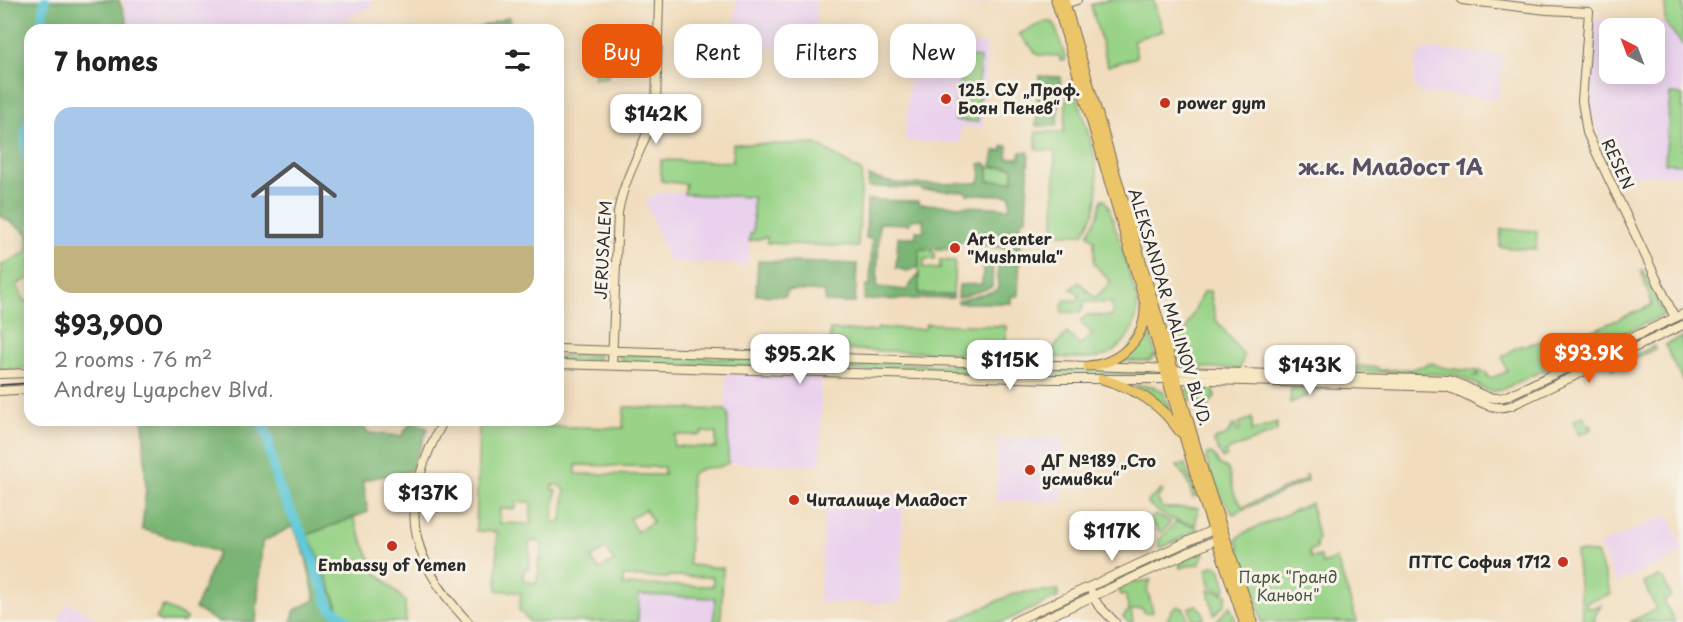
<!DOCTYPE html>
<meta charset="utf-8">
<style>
:root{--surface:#fff;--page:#f2f2f2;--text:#222;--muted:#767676;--line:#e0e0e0;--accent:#ea580c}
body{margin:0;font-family:"Playpen Sans",sans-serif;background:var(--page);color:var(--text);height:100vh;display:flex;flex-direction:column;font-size:22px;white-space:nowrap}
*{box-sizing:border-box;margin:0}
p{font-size:20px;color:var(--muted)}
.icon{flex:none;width:33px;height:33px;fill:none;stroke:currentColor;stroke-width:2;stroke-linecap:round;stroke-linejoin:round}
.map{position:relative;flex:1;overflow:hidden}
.panel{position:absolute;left:24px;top:24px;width:540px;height:402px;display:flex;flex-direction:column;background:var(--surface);border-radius:18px;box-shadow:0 3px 15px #0003}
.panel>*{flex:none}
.hud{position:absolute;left:582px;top:24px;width:570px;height:54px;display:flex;gap:12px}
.needle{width:39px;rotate:318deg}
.fabs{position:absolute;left:1599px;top:18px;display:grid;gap:12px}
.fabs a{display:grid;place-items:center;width:66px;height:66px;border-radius:12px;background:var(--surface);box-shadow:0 3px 15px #0003;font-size:30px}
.price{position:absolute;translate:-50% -51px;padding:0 14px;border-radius:12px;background:#fff;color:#222;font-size:20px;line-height:39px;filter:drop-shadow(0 2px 3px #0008)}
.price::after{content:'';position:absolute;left:50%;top:36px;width:18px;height:14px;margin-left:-9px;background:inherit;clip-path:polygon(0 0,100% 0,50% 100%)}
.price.selected{background:var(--accent);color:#fff}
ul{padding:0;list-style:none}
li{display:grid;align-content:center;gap:12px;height:318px;padding:0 30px}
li+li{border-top:2px solid var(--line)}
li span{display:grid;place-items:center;height:186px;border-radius:18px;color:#555}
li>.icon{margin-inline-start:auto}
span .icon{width:108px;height:108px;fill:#fffc;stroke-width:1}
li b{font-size:26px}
h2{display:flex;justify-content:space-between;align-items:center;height:72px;padding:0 30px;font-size:26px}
.pill{padding:0 21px;border-radius:18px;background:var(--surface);box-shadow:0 3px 15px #0003;font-size:21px;line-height:54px}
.pill.selected{background:var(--accent);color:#fff}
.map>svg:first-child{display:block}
</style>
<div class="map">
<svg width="1683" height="622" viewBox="0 0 1683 622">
<rect width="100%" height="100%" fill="#f7f3e8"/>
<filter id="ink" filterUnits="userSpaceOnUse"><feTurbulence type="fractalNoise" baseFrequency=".0167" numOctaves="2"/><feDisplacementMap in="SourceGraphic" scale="12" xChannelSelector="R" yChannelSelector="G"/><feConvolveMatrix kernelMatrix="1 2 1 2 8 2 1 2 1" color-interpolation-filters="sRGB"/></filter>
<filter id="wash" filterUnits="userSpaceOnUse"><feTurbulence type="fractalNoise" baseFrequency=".008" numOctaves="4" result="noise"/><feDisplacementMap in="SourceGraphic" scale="24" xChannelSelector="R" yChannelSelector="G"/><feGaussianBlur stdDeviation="1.35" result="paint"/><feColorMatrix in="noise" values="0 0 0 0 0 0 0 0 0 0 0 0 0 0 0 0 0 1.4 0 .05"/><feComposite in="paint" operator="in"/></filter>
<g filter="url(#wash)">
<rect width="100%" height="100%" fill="#f1ddbd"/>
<path fill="#ead1ed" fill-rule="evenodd" d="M122,0H371L372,7L321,30H131Z
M736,0H816V47L734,48Z
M890,0H985V5Z
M1595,19L1665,23L1683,45V174L1619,177L1596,125L1590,100ZM1610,28H1654V74H1610Z
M912,38L987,44L983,128L962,126L960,143L905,141Z
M1426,49L1503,55L1499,99L1420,93L1414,85L1416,58Z
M662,192L754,197L753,234H750L748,265L669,262L645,200Z
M726,373L821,376V464L816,466L728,463V414L725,410Z
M997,439H1063L1062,502L997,501Z
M903,493L901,603L819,602L826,494Z
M1668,514L1683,548V553L1616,583L1599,545Z
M639,595L715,598L714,622H638Z
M67,603L75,607L104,622H58Z"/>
<path fill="#98d387" stroke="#627f59" stroke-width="1.5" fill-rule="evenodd" d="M1108,0H1153L1163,31L1133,40L1137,57L1108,66L1091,5Z
M1666,0H1683V45L1665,23Z
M1046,21L1054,23L1066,60H1060V56L1038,55L1019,34Z
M606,53L608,77L595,78L593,54Z
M962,56L980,58L978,91L959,90Z
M1072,81C1083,118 1105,170 1095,209C1093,218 1087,226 1083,234H1054L1055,151L1036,150V132H1064L1068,82Z
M957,92L980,93L978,122L955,120Z
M1670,94L1683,95V164L1665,163Z
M733,144H816L862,172L858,247L767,243V237L749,241L750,234L753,233V197L684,194L686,184L661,181V160L733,162Z
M988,167H1013V181H988Z
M1102,199H1104L1109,207L1137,298C1141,323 1124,351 1099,357C1084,360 1066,357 1050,357L1055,346L1067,333L1080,345L1092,334L1080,321L1087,315L1112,316V303L1084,302L1083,308L1079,313L1062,312V305L1065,300H1079V294L1071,289L1079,282L1095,298L1111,282L1094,264V240L1088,234L1098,215Z
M1501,229L1537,231L1536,249L1500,247Z
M28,232L30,235V278L17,284L24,302L30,300V368L0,369V274L3,273L0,266L27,252Z
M919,249H932V252L935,253V259H924V268L940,269V260L955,261L953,295L918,294Z
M1643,270L1664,315L1600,344L1592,345L1589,332L1652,305L1641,271Z
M1210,291L1216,320L1244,356L1240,369L1184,367L1179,362L1176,351L1203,292Z
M1683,318V321L1514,400L1501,402Z
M926,324L1006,326V353L1034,355V357L1009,358L1004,355L830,349V330L877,331L878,328L925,329Z
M1147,324L1156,357L1153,356L1151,360L1147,361H1120Z
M1552,336L1557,364L1501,390L1494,391L1486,390L1458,375L1410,373L1411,369L1433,363C1443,371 1464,369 1477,371V375L1473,376H1478L1479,371L1487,373V377L1491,378L1507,372L1502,357L1517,347L1539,342Z
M1683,337V382L1665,345Z
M1654,346L1655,349L1612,369V366Z
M596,355L599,356L597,360L558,361V356Z
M624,355L823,361V369L627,363L617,356Z
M826,362L1031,367V375L825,369Z
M1359,366L1378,368L1380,370L1409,369L1408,373L1346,371Z
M1033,367L1149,371L1150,374L1033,375Z
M1134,385L1152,386L1163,391L1170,412L1151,395Z
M1192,385H1196L1226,386H1213L1215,396L1212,401L1209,402V408C1196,404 1190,404 1186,391Z
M1291,388L1323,389L1290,403Z
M624,407L725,410L728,413V463C715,472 707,462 691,475L689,565L723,568L721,622H714L715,598L639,595L638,622H530L519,610L521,593L497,590V532L476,531L479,425L623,428ZM702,432L716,433V448L674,446L675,435H701ZM576,465L664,467V475L576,474ZM553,485H559L565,490L562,522H554L553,517L556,490H552ZM516,502H531V524L500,523V509H516ZM645,509L653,522L637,532L629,519ZM533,541L539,542L542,544L541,559H538V567H539L537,584L523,580L524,569H530L529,544ZM606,548L614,561L599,570L591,558ZM669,576L713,577V586L623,585V576L668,578Z
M1583,416L1588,426L1591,425L1592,429L1579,435L1573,421Z
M1252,418V431L1277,423V431L1225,452L1227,456L1223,459L1214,442L1215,439L1227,435L1233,425L1236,426L1237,432L1240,431L1239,423Z
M1212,453L1219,464L1228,469L1235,496L1243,507L1306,479V474L1307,481L1233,514L1227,504L1218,496L1206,459L1207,454Z
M1185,464L1196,496L1193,498L1186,478L1177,466Z
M1161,490L1163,492L1157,498L1162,508H1199L1196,517V524C1177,523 1160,516 1147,502Z
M1311,503L1318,539L1316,543L1317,548L1309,551L1311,558L1320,556L1322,564L1337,559L1357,622H1261C1258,597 1244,576 1236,553L1240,551L1237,539L1242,534Z
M1155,515L1171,522L1161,533L1149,520Z
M353,517L375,571L405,601L406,622H355L339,610L316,551L307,535Z
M1176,522L1195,526L1198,530L1159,549V540Z
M1207,538L1109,585L1107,583L1206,537Z
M1201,552L1204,553L1199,565L1194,564L1180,568L1179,563Z
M1576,552L1597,553L1611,594L1586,602L1587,609L1601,605L1594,618L1596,622H1583Z
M1214,565L1220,568L1226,588L1223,592L1211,587L1206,569Z
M1657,577L1663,578L1671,597L1664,601L1675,622H1630L1656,609L1644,583Z
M1151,580L1147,588L1153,612L1145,613L1142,608L1131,610L1133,622H1128L1123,617L1129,610L1125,594L1121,595L1119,590L1133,583Z
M1058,590V597L1003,622H952L1015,593Z
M1208,590L1227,594L1224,605L1214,615Z
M1196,605L1203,612L1204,618L1198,621L1193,619L1189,608Z
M163,606L187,618L184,622H162L156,619Z
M1178,606L1184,609L1189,622H1166L1172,610Z
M1230,606L1236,622L1216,621Z"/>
<path fill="#7ab574" stroke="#527050" stroke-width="1.5" d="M0,0H119L130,30H30V235L0,215Z
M509,17L511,30H472Z
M1039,76L1061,77L1057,126H1036Z
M1003,146H1008L1007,158H1020V152H1029L1026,219L1021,220L1020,249L972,245L971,242L951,241L950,249H919V267L907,271L896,268L898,237H916V231H924L923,219L910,220V224L879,223L877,287L906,290L919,274V294L953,295V298L864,300L866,286H870L872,239L866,238L867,200L918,201L919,204L1010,208V195L967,194L965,191L922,190L920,188L868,187L869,176C902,190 943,182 978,183C982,176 982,171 979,164L985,163L988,167V181H1013V167H992L994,151H1002Z
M998,255L1020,256L1018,296H1011V303H958V301L998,290Z
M984,256H993L992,287L958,298L959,285L982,284Z
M758,261L857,264L855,303L825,302V292L787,290L786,296L756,295Z
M143,420H356L369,433L401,436L413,420L428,429L410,471L363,480L368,512L307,535L316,551L339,610L355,622H291L295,610L315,600L306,557L293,526L262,542L256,622H218L195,609L218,552L142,529L146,488Z"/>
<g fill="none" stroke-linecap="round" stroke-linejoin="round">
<path stroke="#5ec8d8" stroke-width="10" d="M40,30L45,0
M30,118C22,135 26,153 30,171
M260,420L269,439L270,454L279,488L312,555L318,577L325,589L327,601L331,608L349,622"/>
</g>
</g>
<g filter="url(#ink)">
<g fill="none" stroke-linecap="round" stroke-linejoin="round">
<defs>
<path id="secondary" d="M1462,0L1547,10L1589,12L1582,101L1587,133L1675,318
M1061,5L1077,0
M558,349L1150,368L1184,371L1448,380C1468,383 1486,405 1507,396L1683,314
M558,364L1050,379H1176L1445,387C1469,391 1485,413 1510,406L1683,325
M612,365L618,213C624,174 647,144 656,106L659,0
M0,374L30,373
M0,391L30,389
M444,420C399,501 404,554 468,622
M1092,593L1098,605L1115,622
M1013,622L1219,527
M1037,622L1222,537"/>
<path id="primary" d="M1056,0L1199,487L1244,622
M1064,0L1202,467L1253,622
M1088,366C1119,364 1145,340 1145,308
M1102,379C1136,389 1160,403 1180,432"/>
</defs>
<use href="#secondary" stroke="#70695e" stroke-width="10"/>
<use href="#primary" stroke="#70695e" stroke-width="11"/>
<use href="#secondary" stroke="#f7e8c3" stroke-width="8"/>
<use href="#primary" stroke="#ecc569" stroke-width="9"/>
<path stroke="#2b2b2b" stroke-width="1.5" d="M0,385L30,383"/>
</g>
</g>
<g fill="#c8321e" stroke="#f7f3e8" stroke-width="2">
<circle cx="946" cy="99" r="6"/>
<circle cx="1165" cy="103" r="6"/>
<circle cx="955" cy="248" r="6"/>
<circle cx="1030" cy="470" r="6"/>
<circle cx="794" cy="500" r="6"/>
<circle cx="392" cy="546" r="6"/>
<circle cx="1563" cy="562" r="6"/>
</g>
<g text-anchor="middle" stroke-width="6" stroke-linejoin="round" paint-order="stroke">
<g font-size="16" font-weight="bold" fill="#2b2b2b" stroke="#f7f3e8" text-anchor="start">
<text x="958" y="96">125. СУ „Проф.<tspan x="958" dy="18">Боян Пенев“</tspan></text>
<text x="1177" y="109">power gym</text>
<text x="967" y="245">Art center<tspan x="967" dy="18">"Mushmula"</tspan></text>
<text x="1042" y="467">ДГ №189 „Сто<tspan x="1042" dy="18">усмивки“</tspan></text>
<text x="806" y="506">Читалище Младост</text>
<text x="1551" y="568" text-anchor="end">ПТТС София 1712</text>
<text x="392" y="571" text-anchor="middle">Embassy of Yemen</text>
</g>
<g font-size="16" fill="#2b2b2b" stroke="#f7f3e8">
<text transform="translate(1618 164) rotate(65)" y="6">RESEN</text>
<text transform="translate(603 250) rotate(-87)" y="6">JERUSALEM</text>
<text transform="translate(1170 307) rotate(73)" y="6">ALEKSANDAR MALINOV BLVD.</text>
</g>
<g font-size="16" fill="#465542" stroke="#f7f3e8">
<text x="1288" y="583">Парк "Гранд<tspan x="1288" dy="18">Каньон"</tspan></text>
</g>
<g font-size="22" font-weight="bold" fill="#595267" stroke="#f7f3e8">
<text x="1391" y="175">ж.к. Младост 1А</text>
</g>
</g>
</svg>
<div class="fabs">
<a><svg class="needle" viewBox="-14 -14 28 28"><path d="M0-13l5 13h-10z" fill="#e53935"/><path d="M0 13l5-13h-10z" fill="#767676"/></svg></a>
</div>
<b class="price" style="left:656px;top:145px">$142K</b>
<b class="price selected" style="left:1589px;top:384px">$93.9K</b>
<b class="price" style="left:800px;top:385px">$95.2K</b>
<b class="price" style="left:1010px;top:391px">$115K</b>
<b class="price" style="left:1310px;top:396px">$143K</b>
<b class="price" style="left:428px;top:524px">$137K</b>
<b class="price" style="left:1112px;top:562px">$117K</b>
<div class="hud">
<a class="pill selected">Buy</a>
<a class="pill">Rent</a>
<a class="pill">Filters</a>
<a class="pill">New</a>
</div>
<section class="panel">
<h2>7 homes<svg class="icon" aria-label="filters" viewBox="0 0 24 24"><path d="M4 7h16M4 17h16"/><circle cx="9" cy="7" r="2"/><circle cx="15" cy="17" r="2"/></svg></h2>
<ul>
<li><span style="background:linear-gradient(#a9c7e8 75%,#c2b280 0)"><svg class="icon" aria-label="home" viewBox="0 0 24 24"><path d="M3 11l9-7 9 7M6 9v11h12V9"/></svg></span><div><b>$93,900</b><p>2 rooms · 76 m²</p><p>Andrey Lyapchev Blvd.</p></div></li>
</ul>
</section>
</div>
